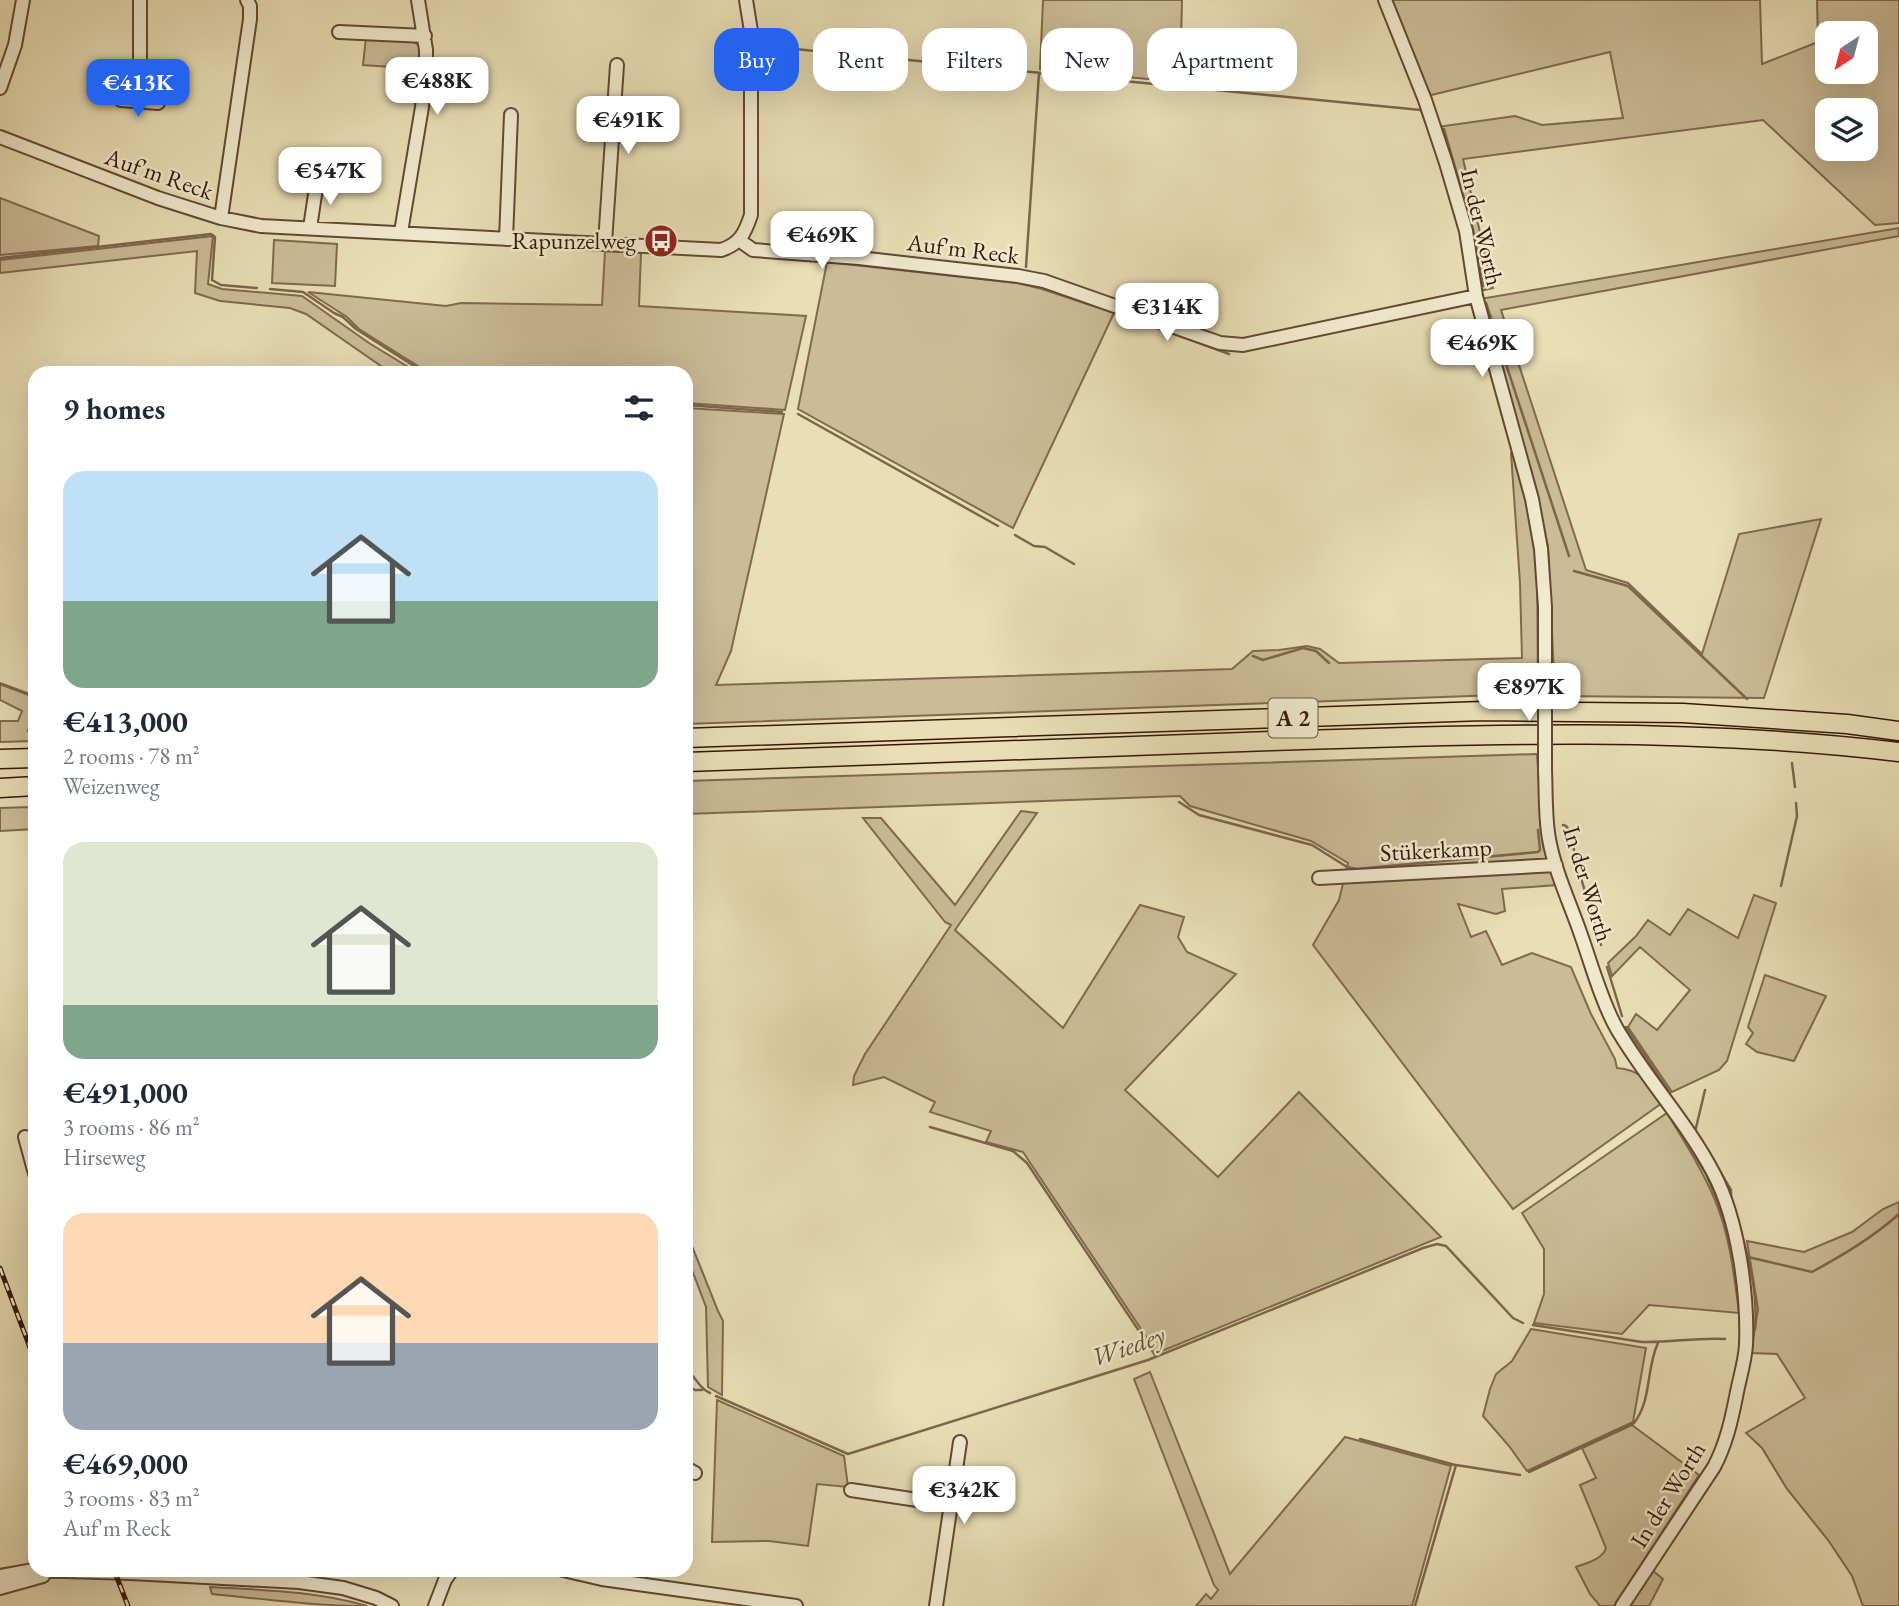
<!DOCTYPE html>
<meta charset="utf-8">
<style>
:root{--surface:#fff;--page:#f2f2f3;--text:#1f2937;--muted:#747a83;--accent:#2563eb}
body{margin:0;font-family:"EB Garamond",serif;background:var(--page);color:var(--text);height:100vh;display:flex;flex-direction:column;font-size:26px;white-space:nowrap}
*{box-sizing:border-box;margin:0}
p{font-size:23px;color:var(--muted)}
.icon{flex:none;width:38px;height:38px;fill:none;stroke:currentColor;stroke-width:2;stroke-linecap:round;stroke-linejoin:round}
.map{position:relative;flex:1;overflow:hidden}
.side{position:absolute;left:28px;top:366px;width:665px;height:1211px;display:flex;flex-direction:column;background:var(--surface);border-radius:21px;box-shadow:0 7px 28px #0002}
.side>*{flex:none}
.guide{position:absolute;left:714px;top:28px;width:665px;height:63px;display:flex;gap:14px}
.needle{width:46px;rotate:216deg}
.buttons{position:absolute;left:1815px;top:21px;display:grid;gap:14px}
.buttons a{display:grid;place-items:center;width:63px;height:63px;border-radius:14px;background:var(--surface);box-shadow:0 7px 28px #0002;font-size:35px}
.price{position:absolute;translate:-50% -60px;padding:0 16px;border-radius:14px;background:#fff;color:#222;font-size:23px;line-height:46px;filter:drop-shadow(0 2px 4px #0008)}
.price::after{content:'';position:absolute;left:50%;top:42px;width:21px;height:16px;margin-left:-10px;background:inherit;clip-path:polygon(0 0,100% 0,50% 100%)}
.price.on{background:var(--accent);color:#fff}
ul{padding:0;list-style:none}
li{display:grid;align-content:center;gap:14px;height:371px;padding:0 35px}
li span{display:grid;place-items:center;height:217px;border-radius:21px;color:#555}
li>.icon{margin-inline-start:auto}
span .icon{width:126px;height:126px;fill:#fffc;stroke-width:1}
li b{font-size:30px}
h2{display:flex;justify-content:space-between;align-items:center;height:84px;padding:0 35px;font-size:30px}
.chip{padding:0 24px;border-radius:21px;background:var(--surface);box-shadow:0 7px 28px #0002;font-size:24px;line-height:63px}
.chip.on{background:var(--accent);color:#fff}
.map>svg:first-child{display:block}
</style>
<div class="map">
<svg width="1899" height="1606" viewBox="0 0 1899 1606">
<rect width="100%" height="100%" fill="#e9deb5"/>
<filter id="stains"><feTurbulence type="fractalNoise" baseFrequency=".00286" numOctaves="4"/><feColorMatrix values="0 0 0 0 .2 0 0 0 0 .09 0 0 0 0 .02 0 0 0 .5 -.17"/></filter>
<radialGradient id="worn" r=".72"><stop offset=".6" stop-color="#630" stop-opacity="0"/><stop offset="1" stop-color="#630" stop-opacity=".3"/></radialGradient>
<path fill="#cbbc97" stroke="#81694e" stroke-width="2" fill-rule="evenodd" d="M1043,0H1182L1180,82L1040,69Z
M1389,0H1760L1762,64L1818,42L1817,0H1899V223L1875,225L1763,120L1463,159L1493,288L1480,291L1437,127L1515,116L1542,125L1623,118L1610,52L1427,96ZM1827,33H1866V72H1827ZM1827,110H1866V149H1827Z
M366,37C379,38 413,35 420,47C423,53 420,63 420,69L363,65Z
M0,198L99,236L98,246L0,255Z
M1899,228V236L1501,310L1586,570L1628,583L1702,654L1739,534L1821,519L1764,698L1555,696L1548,547L1537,497L1480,299Z
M213,236L208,284L222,289L302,296L369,343L418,373H391L306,314L290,308L220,301L195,293L197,251L0,273V260Z
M274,240L337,244L335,286L272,283Z
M605,251L641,253L639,306L806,316L785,410L686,403V373H429L359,329L347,317L308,292L446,306L461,303L602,305Z
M827,262L1017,283L1042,289L1114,313L1013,528L798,409Z
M686,408L784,414L731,651L716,685L1232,669L1253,651L1279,650L1307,646L1320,649L1339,663L1522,658L1520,583L1511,453L1515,452L1537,548L1538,696L1498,695L686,724Z
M0,683L35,696V741L0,742V721H18L22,711L0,700Z
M1537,754L1543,846L1557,885L1502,889L1505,911L1496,914L1458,904L1471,937L1486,931L1502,965L1532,953L1571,967L1591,1014L1615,1059L1617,1068C1643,1070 1648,1083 1662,1103L1513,1209L1313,945L1339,900L1348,863L1311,841L1190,806L1180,796L686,814V781Z
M30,807L31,819L35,829L0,831V808Z
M1021,811L1037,813L955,930L1063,1028L1140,905L1184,917L1178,937L1187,952L1236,974L1125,1090L1218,1177L1299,1092L1441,1237L1157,1353L1023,1152L986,1142L991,1131L930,1112L935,1102L884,1077L853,1085L854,1076L865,1054L951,925L945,922L863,818H881L955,905Z
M1754,895L1776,903L1727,1061L1719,1070L1672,1092L1628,1027L1636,1014L1657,1030L1690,990L1640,947L1612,976L1608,963L1636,936L1648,920L1670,935L1688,909L1738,938Z
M1765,975L1826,996L1794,1061L1757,1052L1746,1044L1753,1033L1748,1027Z
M1667,1113C1684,1141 1702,1169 1715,1200C1730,1236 1734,1275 1739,1313L1649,1305L1622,1334L1534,1323L1544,1294V1249L1522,1213Z
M1899,1202V1606H1863L1852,1576L1828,1540L1787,1489L1762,1448L1746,1433L1805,1398L1777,1354L1751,1353L1758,1309L1747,1241L1804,1252L1852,1232L1883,1209Z
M686,1231L718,1311L723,1321L722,1395L708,1387L706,1307L686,1254Z
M1531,1329L1646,1348L1633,1422L1527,1471L1509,1446L1483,1416L1490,1389L1496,1374L1512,1361Z
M1150,1372L1230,1574L1345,1437L1451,1466L1412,1606H1196L1206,1594L1211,1599L1218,1590L1214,1585L1134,1379Z
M717,1400L844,1456L848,1487L817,1484L808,1546L769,1541L712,1542Z
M1632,1425L1699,1475L1614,1606H1600L1590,1594L1576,1567C1586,1563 1602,1560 1606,1548L1580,1485L1596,1478L1582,1448Z
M1652,1570L1663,1579L1649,1606H1627Z
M210,1587C263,1590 316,1591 367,1606C315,1606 264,1599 212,1594Z"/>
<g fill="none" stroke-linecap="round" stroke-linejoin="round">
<path stroke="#7d654c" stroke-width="2.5" d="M766,46L815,51
M827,52L1421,110L1435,148
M1444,129L1473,230L1483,286
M0,258L211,234L215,237L212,280L221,285L257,288
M1026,267L1039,73
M270,289L303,292L334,313L343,317L356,329L425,373
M1486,303L1569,556
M1128,317L1229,354
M686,405L782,412
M798,414L998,526
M1015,535L1034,546L1045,547L1074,564
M1574,571L1628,586L1747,699
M1253,656L1263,660L1303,648L1316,651L1329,663
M0,684L35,697
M28,731L35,714
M1792,763L1795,787
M1179,802L1199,815L1312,845L1347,867L1357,869L1538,852L1540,850L1538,830
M35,822V823
M1563,825L1566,826L1569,830L1581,878L1601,945
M1781,886L1797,816L1796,803
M1607,967L1622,1016
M1626,1027L1670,1093
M930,1127L1013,1151L1027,1163L1155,1355
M1680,1131L1706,1174L1718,1202L1732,1249
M1695,1132L1705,1090
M1719,1170L1731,1190V1197C1743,1239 1759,1284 1755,1329
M1748,1257L1812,1272C1843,1255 1872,1238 1899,1214
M1533,1325L1642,1342C1670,1343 1697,1337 1725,1339
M686,1370C697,1377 698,1388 710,1393
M686,1385L695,1390H702
M716,1396L848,1454L1148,1360L1423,1248L1437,1244L1446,1246L1513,1318L1523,1323
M1360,1439L1455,1465
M1529,1472L1634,1423C1652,1400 1646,1368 1658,1343
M1415,1606L1456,1465L1520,1475"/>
<defs>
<path id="minor" d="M1385,0L1425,100L1446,163L1466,231L1476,296L1532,499L1541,549L1545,607V675
M339,32L425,36
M0,88L15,45L23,0
M121,100L158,103
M140,102V0
M0,137L158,198L221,218L261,226L721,250C740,244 745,233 751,215V31L746,0
M301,179L330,182
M221,218L250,19V6L247,0
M310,228L317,181
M401,232L422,107L426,70V50L418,0
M506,239L511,115
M739,240L753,250L859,258L1018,276L1044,281L1220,343L1243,345L1476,296
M605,243L617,65
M1545,770C1546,793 1545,817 1549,839C1555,872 1570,903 1581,935C1591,963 1602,1003 1617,1029C1646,1079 1687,1122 1714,1174C1738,1220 1748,1293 1746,1345C1745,1362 1739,1380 1736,1397C1731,1422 1726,1444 1714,1467L1622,1606
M1319,878L1556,865
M25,1137L35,1174
M686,1468L695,1473
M851,1490L951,1505
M563,1570L602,1579L796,1606
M0,1576L33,1570L131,1573L299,1582L343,1588L376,1598L392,1606
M0,1588L43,1576
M435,1606L445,1580L452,1570
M936,1606L960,1442"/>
<path id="highway" d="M686,738L1483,711L1683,713L1847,724L1899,731
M0,759L35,758
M686,762C881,755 1076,748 1271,741C1481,734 1690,727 1899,752
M0,788L35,786"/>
</defs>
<use href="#minor" stroke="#644832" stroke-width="16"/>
<use href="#highway" stroke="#371606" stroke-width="21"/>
<use href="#minor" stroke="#f1eacf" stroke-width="12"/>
<use href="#highway" stroke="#e9deb5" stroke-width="18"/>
<defs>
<path id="rail" d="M0,1268L35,1361
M114,1570L128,1606"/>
</defs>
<use href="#rail" stroke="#371606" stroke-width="5"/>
<use href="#rail" stroke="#f1eacf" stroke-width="2.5" stroke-dasharray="8" stroke-linecap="butt"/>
<defs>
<path id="minor-bridge" d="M1545,675V770"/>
</defs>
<use href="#minor-bridge" stroke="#644832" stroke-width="16" stroke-linecap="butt"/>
<use href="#minor-bridge" stroke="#f1eacf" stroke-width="12"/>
</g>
<defs>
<symbol id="bus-disc" viewBox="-11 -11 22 22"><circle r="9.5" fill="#8f2418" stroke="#f1eacf"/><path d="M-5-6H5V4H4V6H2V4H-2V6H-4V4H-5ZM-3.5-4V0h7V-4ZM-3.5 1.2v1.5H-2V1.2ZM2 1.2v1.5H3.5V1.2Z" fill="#fff"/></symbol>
</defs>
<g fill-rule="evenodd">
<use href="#bus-disc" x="642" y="222" width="38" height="38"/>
</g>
<g text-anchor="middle" stroke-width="5" stroke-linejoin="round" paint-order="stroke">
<rect fill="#f1eacf" stroke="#6f5642" stroke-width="2" x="1268.5" y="698.5" width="49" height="39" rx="5"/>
<g font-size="23" font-weight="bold" fill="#371606">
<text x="1293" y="726">A 2</text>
</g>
<g font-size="24" fill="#371606" stroke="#f1eacf">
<text transform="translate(159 174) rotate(19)" y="8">Auf'm Reck</text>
<text transform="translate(1482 227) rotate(77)" y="8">In der Worth</text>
<text transform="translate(963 249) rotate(7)" y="8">Auf'm Reck</text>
<text transform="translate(1436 850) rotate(-3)" y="8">Stükerkamp</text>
<text transform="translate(1588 884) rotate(73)" y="8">In der Worth</text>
<text transform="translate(1668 1495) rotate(-58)" y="8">In der Worth</text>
</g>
<g font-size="24" fill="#371606" stroke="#f1eacf" text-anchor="end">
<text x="636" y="249">Rapunzelweg</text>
</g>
<g font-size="26" font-style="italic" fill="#664b34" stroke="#f1eacf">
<text transform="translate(1128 1346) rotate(-19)" y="9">Wiedey</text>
</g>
</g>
<rect width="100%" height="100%" filter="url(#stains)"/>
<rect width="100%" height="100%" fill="url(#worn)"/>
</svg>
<div class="buttons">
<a><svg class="needle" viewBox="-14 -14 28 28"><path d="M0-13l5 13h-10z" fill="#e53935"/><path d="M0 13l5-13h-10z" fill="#747a83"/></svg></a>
<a><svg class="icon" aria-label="layers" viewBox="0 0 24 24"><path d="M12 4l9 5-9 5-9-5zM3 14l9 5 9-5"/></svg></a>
</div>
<b class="price" style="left:437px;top:117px">€488K</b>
<b class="price on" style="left:138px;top:119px">€413K</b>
<b class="price" style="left:628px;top:156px">€491K</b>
<b class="price" style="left:330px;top:207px">€547K</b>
<b class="price" style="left:822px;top:271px">€469K</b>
<b class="price" style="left:1167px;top:343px">€314K</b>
<b class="price" style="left:1482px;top:379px">€469K</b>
<b class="price" style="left:1529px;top:723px">€897K</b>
<b class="price" style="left:964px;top:1526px">€342K</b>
<div class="guide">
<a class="chip on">Buy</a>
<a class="chip">Rent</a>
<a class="chip">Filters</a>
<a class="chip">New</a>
<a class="chip">Apartment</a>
</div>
<section class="side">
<h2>9 homes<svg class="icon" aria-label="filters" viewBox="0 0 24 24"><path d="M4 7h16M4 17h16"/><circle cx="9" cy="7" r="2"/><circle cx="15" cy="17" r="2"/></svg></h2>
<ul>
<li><span style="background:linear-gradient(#bfe0f5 60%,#7fa58c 0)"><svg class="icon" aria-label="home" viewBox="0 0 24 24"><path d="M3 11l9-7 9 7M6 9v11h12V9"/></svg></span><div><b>€413,000</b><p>2 rooms · 78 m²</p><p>Weizenweg</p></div></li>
<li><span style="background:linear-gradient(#dfe7d0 75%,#7fa58c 0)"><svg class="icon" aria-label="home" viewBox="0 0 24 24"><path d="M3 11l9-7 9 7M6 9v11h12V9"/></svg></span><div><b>€491,000</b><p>3 rooms · 86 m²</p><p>Hirseweg</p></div></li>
<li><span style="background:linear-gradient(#ffd9b3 60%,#9aa5b1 0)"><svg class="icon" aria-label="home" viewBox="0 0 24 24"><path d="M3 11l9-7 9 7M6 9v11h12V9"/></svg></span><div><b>€469,000</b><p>3 rooms · 83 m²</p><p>Auf'm Reck</p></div></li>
</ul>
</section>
</div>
